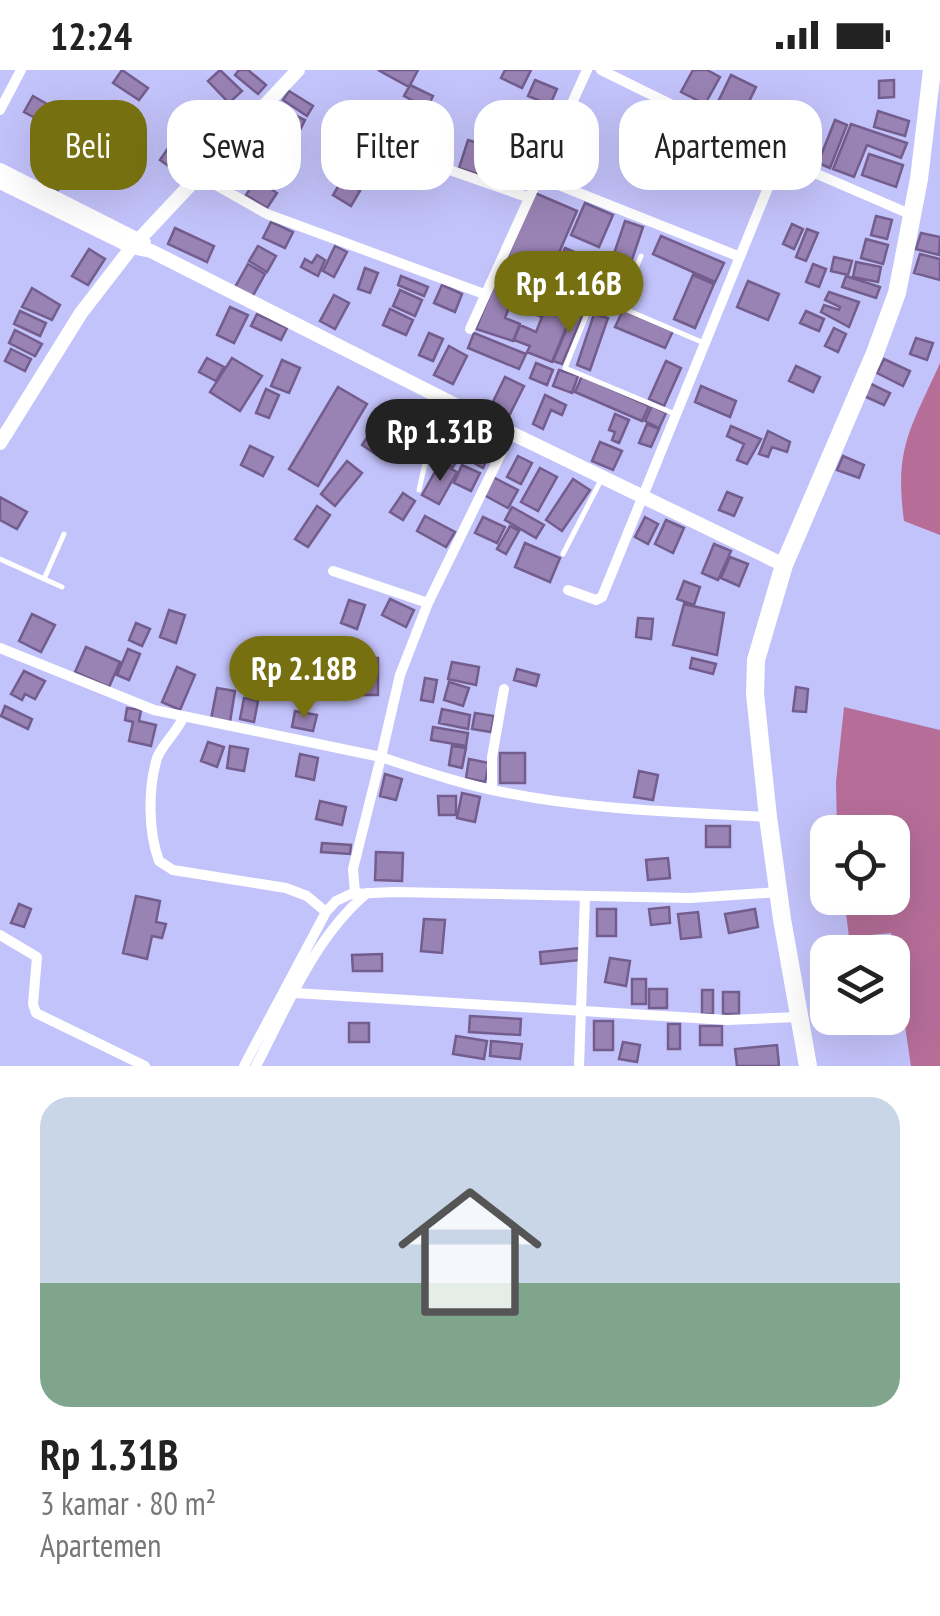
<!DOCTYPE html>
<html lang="id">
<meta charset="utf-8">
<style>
:root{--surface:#fff;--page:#f2f2f2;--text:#222;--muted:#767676;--line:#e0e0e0;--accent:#777010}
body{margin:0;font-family:"PT Sans Narrow",sans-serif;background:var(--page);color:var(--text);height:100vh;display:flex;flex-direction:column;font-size:38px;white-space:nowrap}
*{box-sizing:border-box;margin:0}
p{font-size:32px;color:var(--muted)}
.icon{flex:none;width:55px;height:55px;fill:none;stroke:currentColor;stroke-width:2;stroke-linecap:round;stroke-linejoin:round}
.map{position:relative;height:996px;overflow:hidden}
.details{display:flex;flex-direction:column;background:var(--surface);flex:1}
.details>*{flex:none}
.banner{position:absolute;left:30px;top:30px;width:880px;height:90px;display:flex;gap:20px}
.buttons{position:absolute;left:810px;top:745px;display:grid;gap:20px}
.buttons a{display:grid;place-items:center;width:100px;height:100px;border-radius:20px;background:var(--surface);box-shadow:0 10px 40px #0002;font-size:50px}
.price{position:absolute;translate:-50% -85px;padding:0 22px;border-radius:35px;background:var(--accent);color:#fff;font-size:32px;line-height:65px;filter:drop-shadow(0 2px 5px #0008)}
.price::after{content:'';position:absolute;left:50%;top:60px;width:30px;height:22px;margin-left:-15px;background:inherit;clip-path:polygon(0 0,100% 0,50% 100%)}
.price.selected{background:#222;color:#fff}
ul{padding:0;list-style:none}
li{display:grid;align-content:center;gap:20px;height:530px;padding:0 40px}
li+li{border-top:2px solid var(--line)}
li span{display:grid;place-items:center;height:310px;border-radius:30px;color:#555}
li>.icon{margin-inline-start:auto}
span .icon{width:180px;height:180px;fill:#fffc;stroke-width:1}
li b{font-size:42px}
.tag{padding:0 35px;border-radius:30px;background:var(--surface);box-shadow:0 10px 40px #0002;font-size:35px;line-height:90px}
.tag.selected{background:var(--accent);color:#fff}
.status{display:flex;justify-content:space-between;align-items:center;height:70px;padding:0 50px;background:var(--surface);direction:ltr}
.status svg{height:28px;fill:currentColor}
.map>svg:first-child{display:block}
</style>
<div class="status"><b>12:24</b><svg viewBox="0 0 49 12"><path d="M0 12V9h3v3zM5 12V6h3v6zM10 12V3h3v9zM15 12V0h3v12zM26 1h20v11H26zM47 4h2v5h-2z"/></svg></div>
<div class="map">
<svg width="940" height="996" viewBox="0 0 940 996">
<rect width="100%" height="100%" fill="#c3c3fb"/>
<path fill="#b66e99" d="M940,293V465L904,451C894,377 911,358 940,293Z
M844,637L940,660V996H911L891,863L849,867L844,828H892V762H837L836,712Z"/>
<path fill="#9983b5" stroke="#735d8d" stroke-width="2.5" d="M122,0L148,18L139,30L113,13Z
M220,0L242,21L229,33L208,11Z
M239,0H248L266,15L258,24L235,5Z
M378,0H418L409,17Z
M505,0H531L522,18L501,8Z
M693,0H707L720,7L705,34L681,22Z
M731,5L756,17L740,50L715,38Z
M535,10L557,19L550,35L528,26Z
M894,10V27L879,28V11Z
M410,15L433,26L427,38L404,26Z
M289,21L313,36L307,46L283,30Z
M33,26L54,38L45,53L24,42Z
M188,39L213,65L195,83L170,57Z
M284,40L305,50L300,60L279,49Z
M878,41L909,51L905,66L874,57Z
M670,47L683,53L675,72L662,66Z
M835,50L847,55L830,98L818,93Z
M791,53L800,57L790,82L781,78Z
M804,53L820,58L810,89L794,83Z
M851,54L907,73L901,88L867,75L854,107L833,99Z
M175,68L192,81L177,102L160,90Z
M468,70L487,76L478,104L459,98Z
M381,72L407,80L401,98L375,90Z
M342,79L372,88L368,99L339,90Z
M869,84L903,95L896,117L862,105Z
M53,91L67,97L58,120L44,114Z
M227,96L243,110L234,121L217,107Z
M256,109L277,123L267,138L246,125Z
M342,110L360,121L351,136L333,125Z
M535,123L577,141L549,206L507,188Z
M585,133L613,145L599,177L571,165Z
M876,146L892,150L887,169L871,165Z
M625,151L643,157L615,240L597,234Z
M271,152L293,162L285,178L263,168Z
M792,154L803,159L794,179L783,174Z
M175,158L214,176L207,192L168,174Z
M807,159L818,163L806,191L796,187Z
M921,163L940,167L939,185L916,179Z
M661,166L724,193L715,212L653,184Z
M866,169L888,175L883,194L861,188Z
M258,176L276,186L267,202L249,191Z
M335,176L347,182L334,207L323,201Z
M565,178L595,191L581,223L551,210Z
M89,179L105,189L88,215L72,206Z
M920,184L940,189V210L914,203Z
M317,185L325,190L318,206L301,197L305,189L312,193Z
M834,187L852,191L848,205L831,201Z
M856,192L881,197L878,212L853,207Z
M248,194L265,204L251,229L234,219Z
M813,194L826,199L819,217L806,212Z
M365,198L378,203L370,223L358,219Z
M498,205L530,220L522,240L510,235L505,248L520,254L513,271L476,259Z
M693,205L714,214L695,258L674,249Z
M401,206L428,217L424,226L398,215Z
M846,206L880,217L876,228L842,217Z
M748,211L779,224L768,250L737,237Z
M442,215L462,224L455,242L434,233Z
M32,218L60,235L52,250L22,237Z
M400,220L422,230L415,246L393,236Z
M829,222L859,232L849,257L821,242L824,235L839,240L840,237L825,230Z
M533,223L575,236L552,292L527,282L530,276L514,270L520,255L536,262L542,247L525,240Z
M334,225L349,233L335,259L320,251Z
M230,237L248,245L234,273L217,265Z
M576,237L585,240L562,294L553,291Z
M390,239L413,250L406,265L383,255Z
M623,240L673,261L665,278L615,257Z
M20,241L46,253L40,266L14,254Z
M806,241L824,249L819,261L800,253Z
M257,244L287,258L281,270L251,256Z
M594,244L608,248L590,300L577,295Z
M834,258L846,264L838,282L825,276Z
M15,260L42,274L35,286L9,273Z
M429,263L443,269L433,291L419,285Z
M474,263L526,284L519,299L468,278Z
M916,268L933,273L927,290L910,284Z
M449,276L467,286L453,314L434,305Z
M11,279L31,289L25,301L5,291Z
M207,288L224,297L216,311L199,302Z
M232,288L262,306L240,341L210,322Z
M884,289L910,301L903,316L877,303Z
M282,290L300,298L289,323L271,316Z
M666,291L681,298L664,336L649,329Z
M536,293L553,300L547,315L530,308Z
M796,296L820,307L813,322L789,311Z
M559,300L578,306L572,323L553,316Z
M582,306L649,336L642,351L575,322Z
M505,307L524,316L508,348L497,342L500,338L492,334Z
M869,313L890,323L884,335L864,326Z
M701,316L736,331L730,347L695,332Z
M338,317L367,334L318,416L289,399Z
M266,319L279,325L269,348L256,343Z
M545,325L566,335L562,345L551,340L543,359L533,354Z
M652,336L666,343L659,358L645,351Z
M413,340L434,352L413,389L392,378Z
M615,344L629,350L619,373L612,370L615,362L609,360Z
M381,347L395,357L377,385L362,375Z
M647,354L659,359L651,377L639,373Z
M731,356L761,369L747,394L737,390L744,374L727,366Z
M768,361L790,372L787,382L772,377L768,387L759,384Z
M449,366L466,376L453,397L436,387Z
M600,372L622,381L613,400L592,391Z
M250,376L273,387L263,406L241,395Z
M471,376L489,385L483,398L465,388Z
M518,386L532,393L521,414L507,407Z
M843,386L864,395L859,408L837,400Z
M347,391L362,403L335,436L321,424Z
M440,393L457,402L439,434L422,425Z
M462,395L480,403L471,421L454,413Z
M540,398L557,407L538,441L521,432Z
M493,407L518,420L508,438L484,425Z
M573,409L590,420L562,461L546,450Z
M727,422L742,428L734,446L719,440Z
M403,423L415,431L403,450L390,442Z
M0,427L27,442L17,459L0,450Z
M317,436L330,445L308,477L295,469Z
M512,437L544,455L536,468L505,450Z
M425,446L455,462L446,477L417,461Z
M483,447L505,457L497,473L475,463Z
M645,447L658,454L648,474L635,467Z
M666,450L684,458L673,483L655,474Z
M510,456L519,461L506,484L497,479Z
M525,473L560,488L550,512L515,497Z
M714,474L731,481L718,510L702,503Z
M730,487L748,494L739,516L721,508Z
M684,511L700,517L694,535L677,529Z
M390,529L414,540L406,557L382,545Z
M349,530L365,535L357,559L341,553Z
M684,534L724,543L717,585L673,575Z
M169,540L185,545L176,573L160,567Z
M32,544L55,555L41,582L19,571Z
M638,548L653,549L651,569L636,567Z
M136,553L150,559L142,576L129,570Z
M86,577L120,592L109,617L75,602Z
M128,579L140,584L129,610L117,605Z
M321,588H378V625H321Z
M692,588L716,594L713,604L690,598Z
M452,592L479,597L476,615L448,609Z
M177,597L195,605L180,640L162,632Z
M517,599L539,605L536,616L514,610Z
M24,601L45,611L35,629L25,624L22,630L11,624Z
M425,608L437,610L433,632L421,630Z
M449,612L469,618L463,636L444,630Z
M796,617L808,619L806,642L793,641Z
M217,618L235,621L230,652L211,649Z
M244,628L258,631L254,652L240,649Z
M5,636L32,649L28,659L1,646Z
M127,638L141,640L139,651L156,655L151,676L129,671L133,652L125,650Z
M442,639L470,645L468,659L439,653Z
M295,641L317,645L313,661L292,657Z
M475,643L494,646L491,662L472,659Z
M433,657L468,663L466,676L431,670Z
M208,672L224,677L217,697L201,691Z
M230,676L248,679L244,701L227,698Z
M452,676L466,678L462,698L449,695Z
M500,683H525V713H500Z
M300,684L318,688L314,710L296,706Z
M469,689L489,693L485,712L466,708Z
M639,701L658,705L653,730L634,727Z
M385,704L402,709L396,730L380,726Z
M462,723L480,727L475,752L457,748Z
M438,726H456V745H439Z
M320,731L346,737L342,755L316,749Z
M706,756H730V777H706Z
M322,773L351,775L350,784L321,782Z
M376,782L403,783L402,811L375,810Z
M668,788L670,808L648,810L646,790Z
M136,826L160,831L156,852L166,854L162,868L152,866L147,889L123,883Z
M19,834L31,839L24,857L11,853Z
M669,837L670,853L651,855L649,839Z
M597,839H616V866H597Z
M755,839L758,857L729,863L725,844Z
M698,842L701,867L681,869L678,844Z
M424,849L445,850L442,883L421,881Z
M579,878L581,890L541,894L540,882Z
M382,884V901H353L352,885Z
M610,888L630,891L626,916L605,912Z
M632,909H646V934H632Z
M649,919H667V938H649Z
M702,920H713V944H702Z
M723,922H739V944H723Z
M470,946L521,949L520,965L469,962Z
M594,951H613V980H594Z
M349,953H369V972H349Z
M668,954H680V979H668Z
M700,956H722V975H700Z
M456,966L487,971L484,989L453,984Z
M491,971L522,974L520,989L490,986Z
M623,972L640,975L637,992L619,989Z
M777,975L779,996H737L735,979Z"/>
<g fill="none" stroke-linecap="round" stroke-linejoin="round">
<path stroke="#fff" stroke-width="5" d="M500,195L609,242L620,237L641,186
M590,236L565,298L675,344
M620,237L704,273
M419,420L428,380L452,336
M563,484L601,410
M0,489L62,517
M44,509L64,464"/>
<path stroke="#fff" stroke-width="10" d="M601,0L780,88L912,145
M0,40L21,0
M415,88L527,127
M198,105L267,144L484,224
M536,106L740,187
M470,259L587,0
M333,501L428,533
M568,520L596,530L602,527L780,88
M0,578L154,640L381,687L400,605L428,533L511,363
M183,648C176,663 162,675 157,688C148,719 148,761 159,791L173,800L286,818L307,826L326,842
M492,720V687L504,619
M355,823L353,799L381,687C423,701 464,715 507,723C592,740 681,742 768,747
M0,865L37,887L33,934L36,943L145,996
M295,923L727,950L799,947
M244,996L326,842L336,831L351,824L394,822L690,828L779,822
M256,996C288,935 314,868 367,823
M579,996L585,827"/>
<path stroke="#fff" stroke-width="14" d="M0,100L144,173
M0,112L132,177L151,181L511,363L784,495
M0,373L81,243L132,177L298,0"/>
<path stroke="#fff" stroke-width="18" d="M808,996L782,849L768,747L755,624L756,590L784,495L875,283L897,223L919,109L932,0"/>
</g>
</svg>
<div class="buttons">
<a><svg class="icon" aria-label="locate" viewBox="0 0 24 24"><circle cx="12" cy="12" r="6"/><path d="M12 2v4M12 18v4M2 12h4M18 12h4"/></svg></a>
<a><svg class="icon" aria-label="layers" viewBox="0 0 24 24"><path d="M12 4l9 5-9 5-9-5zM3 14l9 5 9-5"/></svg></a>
</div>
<b class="price" style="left:569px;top:266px">Rp 1.16B</b>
<b class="price selected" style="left:440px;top:414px">Rp 1.31B</b>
<b class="price" style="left:304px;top:651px">Rp 2.18B</b>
<div class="banner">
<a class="tag selected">Beli</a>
<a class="tag">Sewa</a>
<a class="tag">Filter</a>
<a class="tag">Baru</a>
<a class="tag">Apartemen</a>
</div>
</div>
<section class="details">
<ul>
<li><span style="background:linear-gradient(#c9d6e8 60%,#7fa58c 0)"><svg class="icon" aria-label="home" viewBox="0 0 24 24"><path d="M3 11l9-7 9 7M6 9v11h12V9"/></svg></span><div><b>Rp 1.31B</b><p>3 kamar · 80 m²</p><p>Apartemen</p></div></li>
</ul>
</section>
